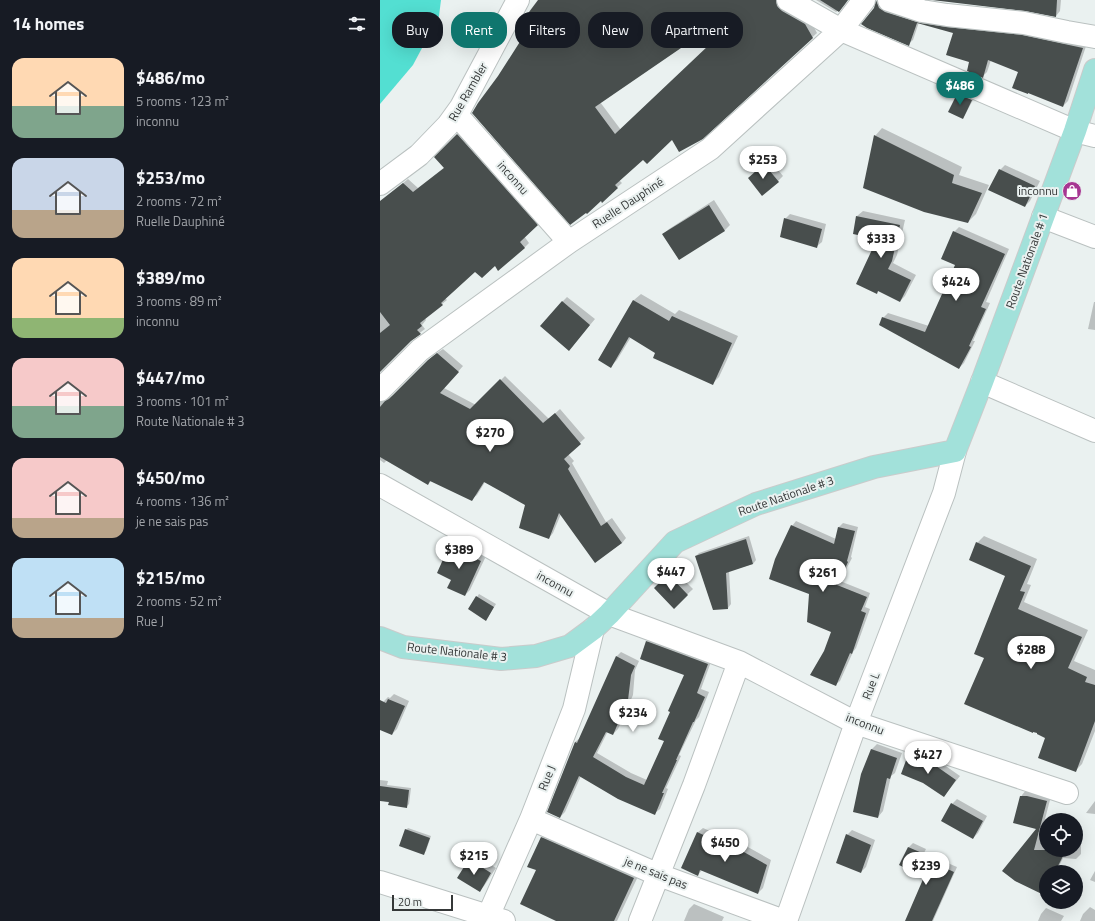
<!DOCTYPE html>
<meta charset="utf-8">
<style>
:root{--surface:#171b24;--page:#20242c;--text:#f1f3f6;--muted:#9ea1a6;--accent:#0f766e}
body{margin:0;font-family:"Titillium Web",sans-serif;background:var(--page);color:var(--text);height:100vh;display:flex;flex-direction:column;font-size:15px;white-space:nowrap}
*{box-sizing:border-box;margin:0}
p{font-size:13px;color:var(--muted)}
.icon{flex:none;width:22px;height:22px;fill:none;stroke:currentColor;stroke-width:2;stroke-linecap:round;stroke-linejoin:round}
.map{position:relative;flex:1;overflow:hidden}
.side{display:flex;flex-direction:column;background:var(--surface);width:380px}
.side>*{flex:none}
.top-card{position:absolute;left:12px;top:12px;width:380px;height:36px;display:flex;gap:8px}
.buttons{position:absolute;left:659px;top:813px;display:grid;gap:8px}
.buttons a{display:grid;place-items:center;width:44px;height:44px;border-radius:50%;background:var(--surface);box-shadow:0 4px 16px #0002;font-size:20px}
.scale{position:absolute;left:12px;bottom:10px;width:61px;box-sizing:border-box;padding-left:4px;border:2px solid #353838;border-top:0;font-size:11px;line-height:14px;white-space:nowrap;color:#353838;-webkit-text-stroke:3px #eaf1f0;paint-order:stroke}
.price{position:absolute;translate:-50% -34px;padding:0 9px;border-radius:14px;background:#fff;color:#222;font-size:13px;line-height:26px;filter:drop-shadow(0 1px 2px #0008)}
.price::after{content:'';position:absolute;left:50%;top:24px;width:12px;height:9px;margin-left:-6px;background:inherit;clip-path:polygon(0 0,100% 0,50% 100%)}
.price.selected{background:var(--accent);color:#fff}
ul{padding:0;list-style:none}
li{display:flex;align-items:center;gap:12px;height:100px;padding:0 12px}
li span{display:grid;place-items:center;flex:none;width:112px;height:80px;border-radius:12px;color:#555}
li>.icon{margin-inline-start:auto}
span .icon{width:48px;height:48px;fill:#fffc;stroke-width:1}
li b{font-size:17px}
h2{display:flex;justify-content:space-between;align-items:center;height:48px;padding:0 12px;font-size:17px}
.chip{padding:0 14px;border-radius:16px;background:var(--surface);box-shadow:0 4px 16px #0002;font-size:14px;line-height:36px}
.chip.selected{background:var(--accent);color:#fff}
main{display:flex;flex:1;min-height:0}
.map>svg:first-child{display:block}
</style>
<main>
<section class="side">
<h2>14 homes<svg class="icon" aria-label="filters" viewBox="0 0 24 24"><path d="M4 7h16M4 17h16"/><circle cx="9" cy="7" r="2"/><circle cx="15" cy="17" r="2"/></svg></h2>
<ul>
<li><span style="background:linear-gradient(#ffd9b3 60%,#7fa58c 0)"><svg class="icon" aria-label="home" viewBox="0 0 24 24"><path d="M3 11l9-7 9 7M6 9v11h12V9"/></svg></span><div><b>$486/mo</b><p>5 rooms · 123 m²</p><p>inconnu</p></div></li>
<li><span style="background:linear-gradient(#c9d6e8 65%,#b9a48a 0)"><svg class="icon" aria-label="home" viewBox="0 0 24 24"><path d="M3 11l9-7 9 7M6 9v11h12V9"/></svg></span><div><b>$253/mo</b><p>2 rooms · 72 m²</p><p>Ruelle Dauphiné</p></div></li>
<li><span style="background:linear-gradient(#ffd9b3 75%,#8fb573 0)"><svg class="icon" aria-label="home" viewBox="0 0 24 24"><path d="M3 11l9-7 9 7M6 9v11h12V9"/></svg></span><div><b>$389/mo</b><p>3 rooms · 89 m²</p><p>inconnu</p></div></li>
<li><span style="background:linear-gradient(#f6c9c9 60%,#7fa58c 0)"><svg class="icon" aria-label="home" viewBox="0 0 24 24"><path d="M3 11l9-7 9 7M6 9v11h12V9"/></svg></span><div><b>$447/mo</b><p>3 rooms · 101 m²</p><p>Route Nationale # 3</p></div></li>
<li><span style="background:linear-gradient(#f6c9c9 75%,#b9a48a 0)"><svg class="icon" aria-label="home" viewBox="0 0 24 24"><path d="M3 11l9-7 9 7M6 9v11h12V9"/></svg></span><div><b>$450/mo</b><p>4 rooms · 136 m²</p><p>je ne sais pas</p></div></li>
<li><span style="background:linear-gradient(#bfe0f5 75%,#b9a48a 0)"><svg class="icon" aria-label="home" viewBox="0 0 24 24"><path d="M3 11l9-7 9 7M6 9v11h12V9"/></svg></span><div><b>$215/mo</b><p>2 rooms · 52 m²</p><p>Rue J</p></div></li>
</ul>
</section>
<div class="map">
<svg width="715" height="921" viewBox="0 0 715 921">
<rect width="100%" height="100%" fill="#eaf1f0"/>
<path fill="#53dfd2" d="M0,0H61L59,16L33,65L0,104Z"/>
<path fill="#0003" fill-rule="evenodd" d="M159,0H401L430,20L437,33L322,138H293L263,158L239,180L242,183L222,201L119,77L151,26ZM321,34L330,45L241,130L220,102Z
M436,0H468L464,6L456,12Z
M497,0H502L707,43L688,101L683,106L639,72L611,60L607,72L603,76L591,62L575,33L539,22L533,40L528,44L495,8L497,2Z
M559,0H681L680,11L676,16L646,10Z
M580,92L594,98L585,115L583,118L570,112L578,94Z
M502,128L582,167L579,175L609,185L596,214L588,222L495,136Z
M82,130L162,220L144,236L149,243L144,248L115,265L95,270L65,298L67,300L45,318L46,320L42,325L45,329L30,340L0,371V202L28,179L38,188L65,167L55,157Z
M390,160L403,176L398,181L374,173Z
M625,165L660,181L650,201L645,206L620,170Z
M334,200L350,225L345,230L299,259L283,234L289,229Z
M483,211L525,220L517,255L513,263L536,275L525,296L520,301L499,290V238L477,216Z
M410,214L446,224L442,242L436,247L405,219Z
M579,227L629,249L606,302L610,303L593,341H595L584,363L579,368L503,318L508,313L549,326L576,265L574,232Z
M261,294L295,314L299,310L358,336L339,377L332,384L251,337L237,360L231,366L219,359L254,300Z
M187,297L215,319L194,344L182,302Z
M714,302H715V330L708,329Z
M63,349L83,366L64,388L96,405L125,376L169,419L180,409L205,438L188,454L194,461L192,463L226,522L232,518L246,538L242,543L215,561L181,514L173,533L169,538L147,504L105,482L97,495L92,499L51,481L48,484L7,460L4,463L0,460V397L2,398H8L14,395L54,355Z
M416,521L456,539L459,527L463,523L478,527L471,557L472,558L460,581L490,593L485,607L490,609L476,648L473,652L460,681L455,685L445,651L452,632L430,593L412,526Z
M369,536L376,560L373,564L349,571L351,604L348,608L316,556L319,553Z
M604,536L657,559L647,584L651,585L644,602L708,630L694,661L715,670V731L702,764L695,771L667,737L605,658L627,575L590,559L597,543Z
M75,542L106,556L90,590L85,595L70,547Z
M294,570L313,589L294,607L275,588Z
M99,594L116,604L108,617L89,609Z
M272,637L332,659L321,689L329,692L319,717L316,720L299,755L301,756L286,788L288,789L280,809L275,813L201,776L185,812L180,817L195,742L200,738L237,656L241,652L259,661L255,670L253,695L238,729L233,734L228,731L217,753L251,773L267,780L285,740L292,712L305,674L267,642Z
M14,694L29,701L17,729L12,734L0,729V721L3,702L8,697L10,698Z
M497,744L522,753L515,773L511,776L503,811L498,817L482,775L492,749Z
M533,751L560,762L580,776L564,796L529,756Z
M0,780L8,781L7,785L31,788L29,804L26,807L0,800Z
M647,789L671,796L664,823L659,829L634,822L642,795Z
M577,799L607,816L598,833L593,838L572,804Z
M715,801V814L706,813Z
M28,828L51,836L46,851L43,854L26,830Z
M323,828L348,839L350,837L391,860L383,888L378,893L322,870L318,875L317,833Z
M169,830L261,870L237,921H178L157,870L162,838Z
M472,830L495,840L486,867L481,872L467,835Z
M654,833L666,834V850H696V836H701V854L696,859L683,858L676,872H666V891L635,880Z
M533,843L546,849L544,853L577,867L553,921H526L546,877L521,864L529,847Z
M95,855L116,868L104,886L99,891L90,860Z
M715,871V882L710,880Z
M314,904L344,917L342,921H304L309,909Z
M710,907L715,910V921H700L703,914Z
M666,908L684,916L681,921H658L661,914Z"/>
<path fill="#484e4d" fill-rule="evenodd" d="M158,0H396L397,6L402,11L425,24L433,38L323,139L299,152L292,140L267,164L263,160L235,185L238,188L222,203L221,201L207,214L206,213L190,225L92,113L98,103L118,76L150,26L143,20ZM320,35L329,45L235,134L215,107Z
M440,0H468L459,12Z
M496,0L499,8L505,12L540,23L566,27L642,35L703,48L683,107L648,93V94L632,88L638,72L608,60L603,78L587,71L589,62L566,55L573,33L537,23L529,46L487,28L481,24L494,8Z
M552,0H677L676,17L645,11Z
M577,94L592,100L583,119L568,112Z
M77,134L158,225L140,242L145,248L118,271L115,266L102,278L95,272L61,303L63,305L40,323L42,326L37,330L41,334L31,341L0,372V333L10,325L0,312V201L23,183L33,192L64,168L54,157Z
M494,135L574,175L572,183L602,193L588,223L544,212L483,188Z
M384,164L399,182L382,196L368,178Z
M619,169L655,186L645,207L608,190Z
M329,205L345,231L299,260L282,234Z
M476,216L520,225L512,261L508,269L531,280L520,302L498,291L497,294L476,284L497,239L473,234Z
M404,218L442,229L437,248L400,237Z
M573,231L625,254L601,307L606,309L589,346L591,347L579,369L499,325L502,317L545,332L575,265L561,259Z
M253,300L289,321L292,316L352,343L333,385L273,358L275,353L249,337L231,368L218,360Z
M182,301L210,325L189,351L160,326Z
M57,353L79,372L60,393L90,409L120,379L163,423L175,413L201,444L184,459L190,466L188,469L221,526L227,522L242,543L215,563L179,513L169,539L139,528L145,505L104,482L92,501L50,481L48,485L0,457V407L5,401L9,399L48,360Z
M411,525L454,544L458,527L475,531L467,561L468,562L457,585L487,597L481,611L486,613L472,654L470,653L456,686L430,675L444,651L451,632L427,622L429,594L389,579L395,559Z
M366,539L373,564L346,573L348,609L333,610L315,556Z
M596,542L651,566L640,591L645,592L638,609L702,637L688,668L707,677L705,682L715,685V721L696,772L658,758L665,738L657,734V733L653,732V733L584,704L604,658L594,654L625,576L589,560Z
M69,546L101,561L85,596L67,588L71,580L57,573Z
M288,574L308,595L294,609L274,588Z
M96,596L114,607L106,621L88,609Z
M266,641L328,664L317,693L325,697L314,722H313L296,760H297L282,793H284L275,815L238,799L199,776L180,818L167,812L195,742L197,743L236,656L255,666L251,675L248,700L233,735L226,732L213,757L246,777L264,785L284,741L278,739L290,712L288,711L304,675L260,659Z
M8,699L25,706L12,735L0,730V700L6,703Z
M491,749L517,758L510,779L507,778L498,818L473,812L481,774Z
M528,755L556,766L576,780L564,797L543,783L521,774Z
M0,786L29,790L27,808L8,805L9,802L0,801Z
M640,796H647L667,801L654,850H686L675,872H666V896L635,881L622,871L656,829L633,823Z
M571,803L603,821L593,839L561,821Z
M25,829L50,838L44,855L19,846Z
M317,832L343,844L344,841L387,865L378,894L320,870L318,876L301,868Z
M466,834L491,845L481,873L456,863Z
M161,837L254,878L234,921H176L140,904L156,870L147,867Z
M528,847L542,853L541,857L574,872L552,921H525L544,877L519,865Z
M89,859L111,873L100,892L77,878Z"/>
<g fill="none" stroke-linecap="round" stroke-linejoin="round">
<defs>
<path id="minor" d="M408,0L461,30L695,131L715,136
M509,0L542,11L567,15L644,23L687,32L715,37
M76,114L189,242
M0,184L39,155L68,125L81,107L138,0
M663,217L715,237
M602,382L715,431
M0,390L40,350L189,242L330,149L461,30L484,0
M0,485L229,614L359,662L476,723L687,793
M151,819L279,875L404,921
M0,882L124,921
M106,921L151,819L194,709L213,629
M260,921L314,785L359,662
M406,921L476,723L564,493L575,451"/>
<path id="major" d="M0,638L23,647L121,659L156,656L190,646L213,629L229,614L295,542L376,504L494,467L575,451L602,382L695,131L715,70"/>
</defs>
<use href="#minor" stroke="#bac1c0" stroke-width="24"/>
<use href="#major" stroke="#cacbcb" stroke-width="24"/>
<use href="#minor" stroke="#fff" stroke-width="22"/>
<use href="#major" stroke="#a2e1da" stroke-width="22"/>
</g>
<defs>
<symbol id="shop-disc" viewBox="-11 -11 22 22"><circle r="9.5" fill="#a73692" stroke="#eaf1f0"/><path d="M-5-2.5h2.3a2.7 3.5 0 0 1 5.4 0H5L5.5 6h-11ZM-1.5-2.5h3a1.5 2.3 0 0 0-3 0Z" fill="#fff"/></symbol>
</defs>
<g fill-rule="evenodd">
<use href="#shop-disc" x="681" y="180" width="22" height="22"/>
</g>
<g text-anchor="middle" stroke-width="4" stroke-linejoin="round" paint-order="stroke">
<g font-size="12" fill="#353838" stroke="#eaf1f0">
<text transform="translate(88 92) rotate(-60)" y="4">Rue Rambler</text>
<text transform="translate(133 178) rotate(48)" y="4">inconnu</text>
<text transform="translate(248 203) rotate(-33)" y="4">Ruelle Dauphiné</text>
<text transform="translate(647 261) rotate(-70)" y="4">Route Nationale # 1</text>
<text transform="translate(406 496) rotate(-19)" y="4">Route Nationale # 3</text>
<text transform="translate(175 584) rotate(29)" y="4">inconnu</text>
<text transform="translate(77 652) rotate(6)" y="4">Route Nationale # 3</text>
<text transform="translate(491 686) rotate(-69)" y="4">Rue L</text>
<text transform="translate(485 724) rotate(21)" y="4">inconnu</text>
<text transform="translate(167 778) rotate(-68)" y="4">Rue J</text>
<text transform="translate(276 873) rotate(22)" y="4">je ne sais pas</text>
</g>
<g font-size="12" fill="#353838" stroke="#eaf1f0" text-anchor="end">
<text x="678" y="195">inconnu</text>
</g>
</g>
</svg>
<div class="buttons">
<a><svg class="icon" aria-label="locate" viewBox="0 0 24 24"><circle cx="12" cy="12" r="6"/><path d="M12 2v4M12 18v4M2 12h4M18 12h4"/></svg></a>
<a><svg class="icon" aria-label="layers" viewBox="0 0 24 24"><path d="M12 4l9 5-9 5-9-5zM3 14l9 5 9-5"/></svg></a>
</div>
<div class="scale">20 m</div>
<b class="price selected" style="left:580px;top:106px">$486</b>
<b class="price" style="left:383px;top:180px">$253</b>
<b class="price" style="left:501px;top:259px">$333</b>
<b class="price" style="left:576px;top:302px">$424</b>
<b class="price" style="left:110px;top:453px">$270</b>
<b class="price" style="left:79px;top:570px">$389</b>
<b class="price" style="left:291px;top:592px">$447</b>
<b class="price" style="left:443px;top:593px">$261</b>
<b class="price" style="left:651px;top:670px">$288</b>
<b class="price" style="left:253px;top:733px">$234</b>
<b class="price" style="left:548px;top:775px">$427</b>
<b class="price" style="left:345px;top:863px">$450</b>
<b class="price" style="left:94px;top:876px">$215</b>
<b class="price" style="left:546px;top:886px">$239</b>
<div class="top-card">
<a class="chip">Buy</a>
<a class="chip selected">Rent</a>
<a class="chip">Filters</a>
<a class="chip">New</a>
<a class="chip">Apartment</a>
</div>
</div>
</main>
